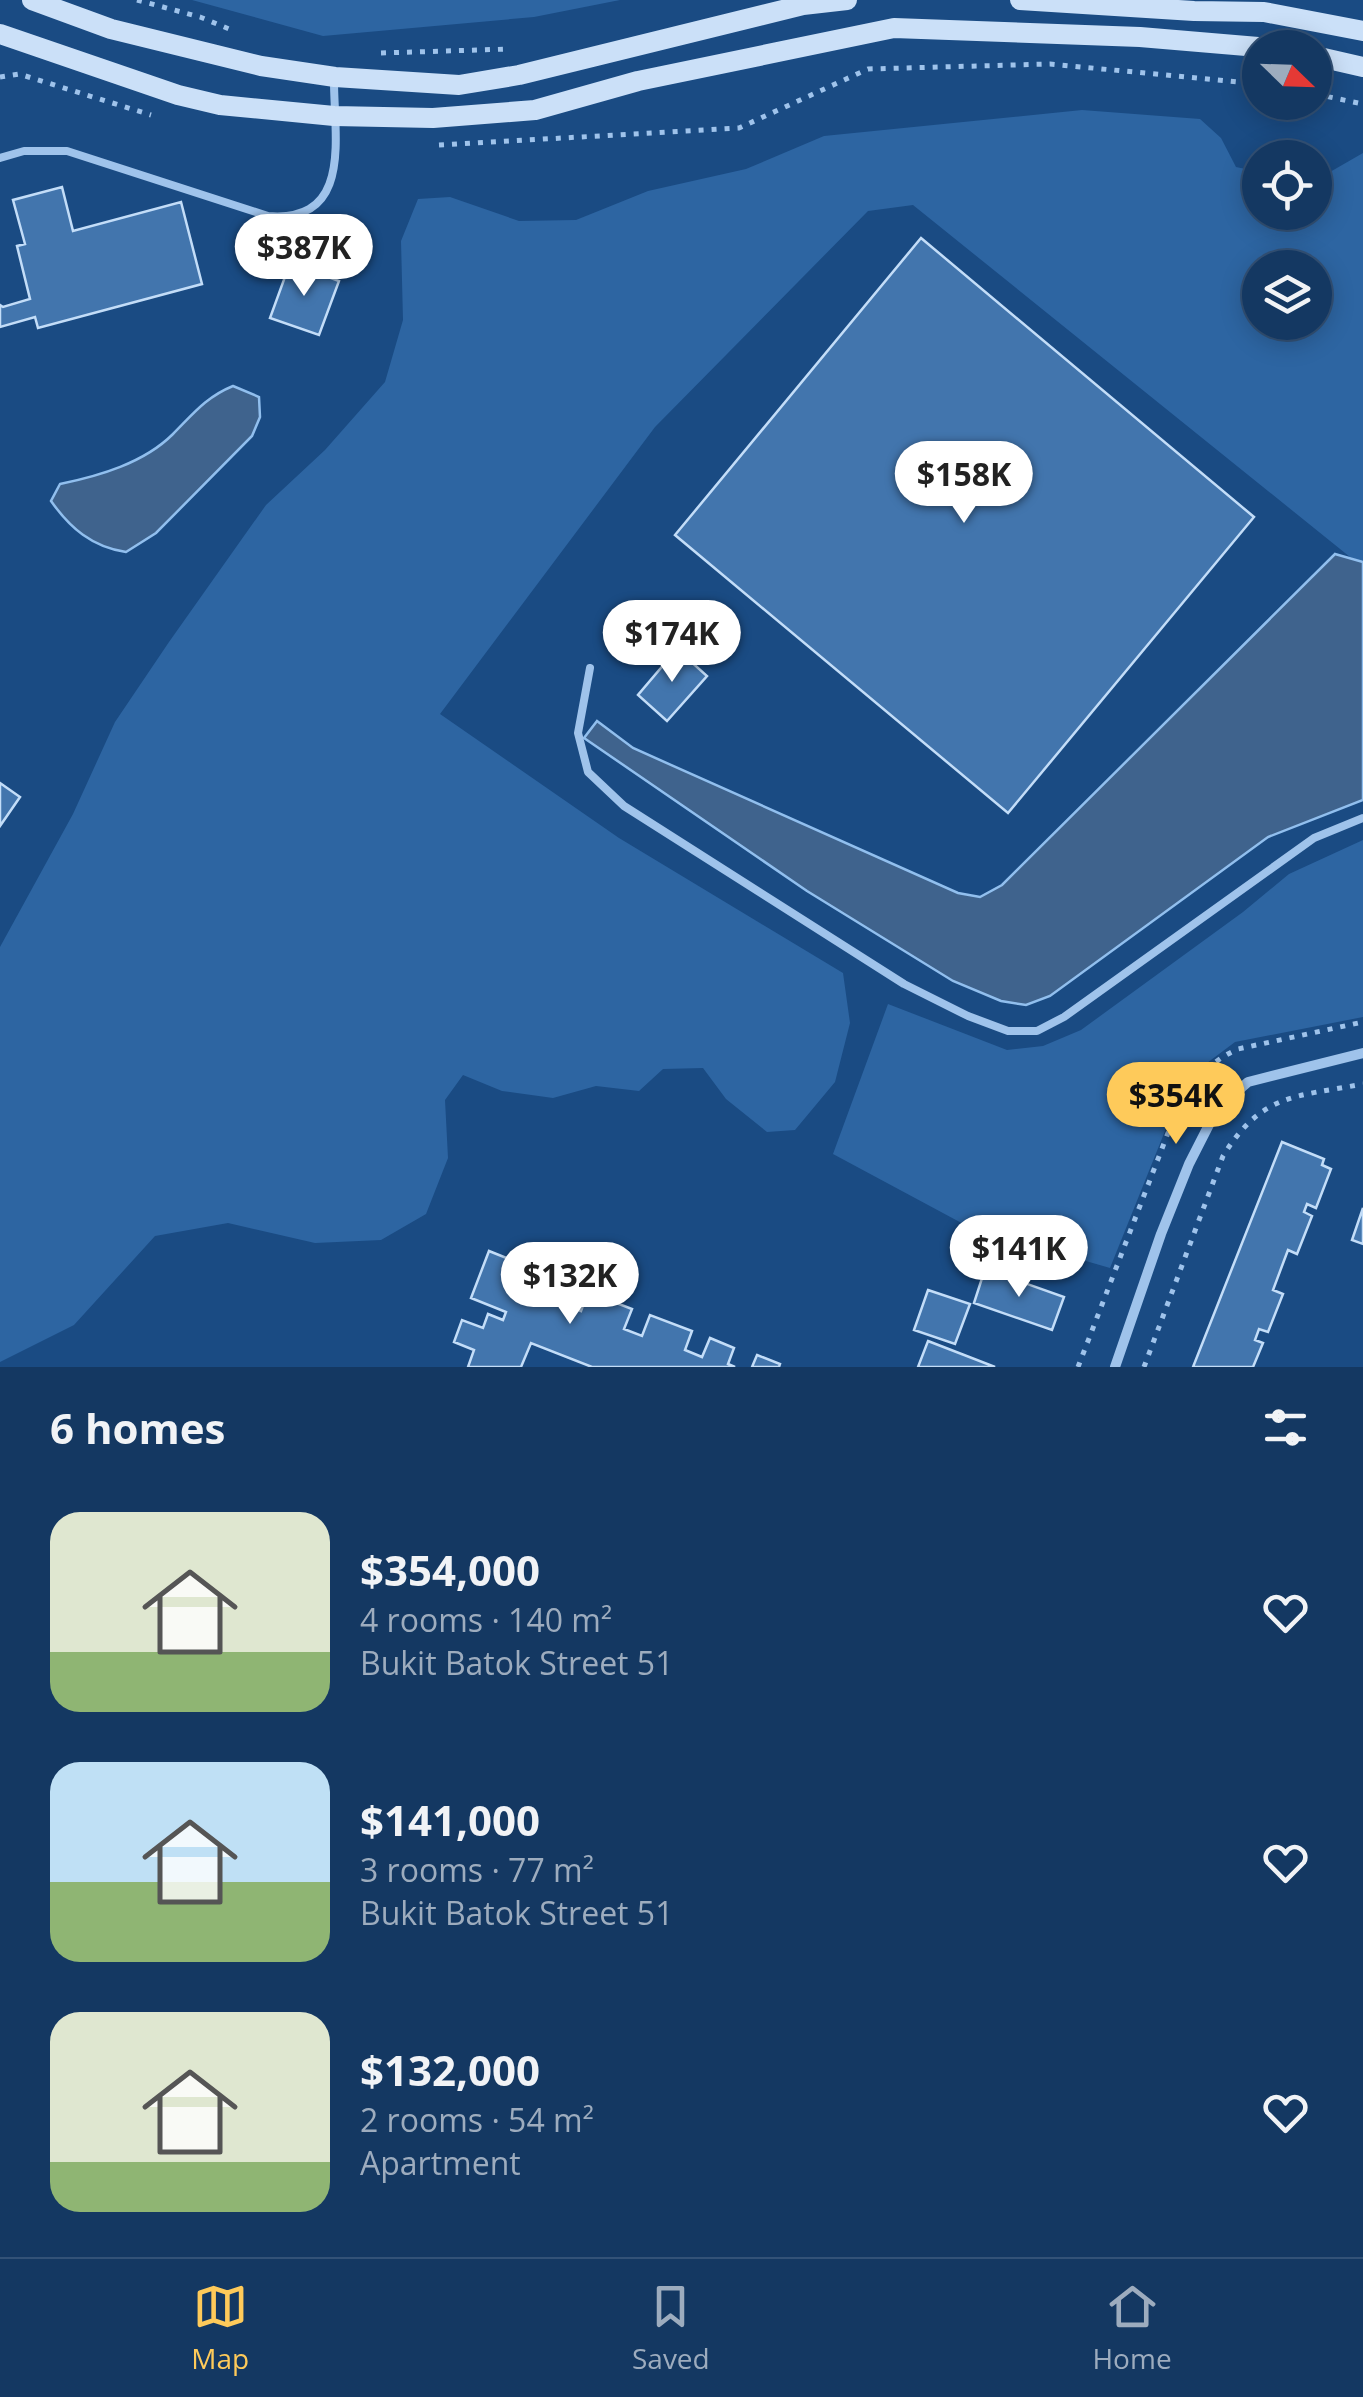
<!DOCTYPE html>
<meta charset="utf-8">
<style>
:root{--surface:#143862;--page:#21436b;--text:#f1f3f6;--muted:#9dacbe;--line:#335277;--accent:#feca5a}
body{margin:0;font-family:"Open Sans",sans-serif;background:var(--page);color:var(--text);height:100vh;display:flex;flex-direction:column;font-size:38px;white-space:nowrap}
*{box-sizing:border-box;margin:0}
p{font-size:32px;color:var(--muted)}
.icon{flex:none;width:55px;height:55px;fill:none;stroke:currentColor;stroke-width:2;stroke-linecap:round;stroke-linejoin:round}
.map{position:relative;height:1367px;overflow:hidden}
.sheet{display:flex;flex-direction:column;background:var(--surface);flex:1}
.sheet>*{flex:none}
.needle{width:65px;rotate:113deg}
.fabs{position:absolute;left:1242px;top:30px;display:grid;gap:20px}
.fabs a{display:grid;place-items:center;width:90px;height:90px;border-radius:50%;background:var(--surface);box-shadow:0 5px 25px #0003,0 0 0 2px var(--line);font-size:50px}
.price{position:absolute;translate:-50% -85px;padding:0 22px;border-radius:35px;background:#fff;color:#222;font-size:32px;line-height:65px;filter:drop-shadow(0 2px 5px #0008)}
.price::after{content:'';position:absolute;left:50%;top:60px;width:30px;height:22px;margin-left:-15px;background:inherit;clip-path:polygon(0 0,100% 0,50% 100%)}
.price.active{background:var(--accent);color:#111}
ul{padding:0;list-style:none}
li{display:flex;align-items:center;gap:30px;height:250px;padding:0 50px}
li span{display:grid;place-items:center;flex:none;width:280px;height:200px;border-radius:30px;color:#555}
li>.icon{margin-inline-start:auto}
span .icon{width:120px;height:120px;fill:#fffc;stroke-width:1}
li b{font-size:42px}
h2{display:flex;justify-content:space-between;align-items:center;height:120px;padding:0 50px;font-size:42px}
.tabs{display:flex;justify-content:space-around;align-items:center;height:140px;border-top:2px solid var(--line);background:var(--surface);font-size:28px;color:var(--muted)}
.tabs a{display:grid;justify-items:center;gap:5px}
.tabs .active{color:var(--accent)}
.map>svg:first-child{display:block}
</style>
<div class="map">
<svg width="1363" height="1367" viewBox="0 0 1363 1367">
<rect width="100%" height="100%" fill="#1a4b83"/>
<path fill="#2d65a2" fill-rule="evenodd" d="M192,0H620L534,17L323,36Z
M1082,110L1200,119L1221,138L1236,167L1260,172V212H1315V177L1323,176L1363,153V562L1350,557L913,205L868,211L655,427L440,714L619,838L843,973L850,1023L835,1082L795,1130L767,1132L726,1099L703,1068L663,1069L639,1091L596,1086L553,1098L502,1091L463,1075L445,1100L448,1158L426,1214L381,1240L315,1243L228,1223L155,1236L74,1325L0,1362V947L73,814L115,722L169,642L266,505L325,450L385,382L403,320L401,241L418,199L450,197L519,221L576,220L648,191L746,169L824,136ZM1260,268H1315V322H1260Z
M1363,840V1017L1235,1042L1199,1069L1175,1106L1110,1268L969,1227L833,1154L888,1004L1007,1050L1043,1046L1081,1030L1243,912L1289,874Z"/>
<path fill="#3f638d" stroke="#91bfee" stroke-width="2.5" d="M233,386L259,397L260,417L252,436L156,533L126,552C92,547 70,528 51,501L60,484C99,476 144,463 173,434C193,414 206,397 233,386Z
M1335,554L1363,562V800L1268,837L1050,996L1026,1005L1001,1001L953,981L807,891L584,738L597,721L633,748L958,893L980,897L1002,885Z"/>
<path fill="#4275ad" stroke="#c3ddf8" stroke-width="2.5" d="M62,187L73,231L181,202L202,284L38,328L35,317L0,327V305L3,307L30,299L17,246L25,244L13,200Z
M921,238L1254,517L1008,813L675,535Z
M290,263L339,281L319,335L270,318Z
M677,649L707,676L667,721L638,695Z
M0,783L20,797L0,826Z
M1282,1142L1324,1159L1322,1165L1331,1169L1316,1208L1307,1204L1304,1212L1312,1216L1297,1254L1288,1250L1273,1290L1283,1294L1268,1332L1259,1329L1255,1340L1263,1343L1253,1367H1193Z
M1363,1208V1244L1352,1240Z
M489,1251L509,1259L507,1266L528,1274L530,1268L571,1285L564,1304L581,1311L588,1292L632,1309L624,1329L642,1336L650,1315L692,1331L685,1350L702,1357L710,1338L734,1348L728,1364L735,1367H592L531,1343L521,1367H468L474,1350L454,1342L462,1320L483,1328L488,1314L503,1320L506,1312L471,1298Z
M985,1269L1064,1297L1052,1330L974,1303Z
M928,1290L970,1304L955,1344L914,1330Z
M928,1341L995,1367H918Z
M757,1355L780,1364L779,1367H752Z"/>
<g fill="none" stroke-linecap="round" stroke-linejoin="round">
<path stroke="#9fc3eb" stroke-width="5" stroke-dasharray="5 8" stroke-linecap="butt" d="M137,0L200,17L234,31
M381,53L510,49
M0,77L19,74L151,115
M1315,94L1363,104
M439,145L739,128L868,69L1050,64L1260,84
M1078,1367L1178,1107C1195,1081 1210,1061 1238,1049L1363,1022
M1144,1367L1223,1156C1262,1093 1295,1097 1363,1084"/>
<path stroke="#9fc3eb" stroke-width="8" d="M0,158L24,151H67L268,216C353,223 334,137 334,81
M590,668L578,733L588,772L624,806L904,984L968,1016L1008,1031H1037L1064,1017L1314,838L1363,818"/>
<path stroke="#9fc3eb" stroke-width="10" d="M1115,1367L1161,1234L1189,1164L1217,1109L1248,1082L1363,1053"/>
<path stroke="#cbe0f8" stroke-width="20" d="M32,0L111,29L261,66L335,77L459,85L519,75L803,5L847,0
M1020,0L1194,11L1264,12L1363,31
M0,34L178,95L220,105L334,116L433,118L535,110L638,81L894,28L1140,37L1270,48
M1315,56L1363,67"/>
</g>
</svg>
<div class="fabs">
<a><svg class="needle" viewBox="-14 -14 28 28"><path d="M0-13l5 13h-10z" fill="#e53935"/><path d="M0 13l5-13h-10z" fill="#9dacbe"/></svg></a>
<a><svg class="icon" aria-label="locate" viewBox="0 0 24 24"><circle cx="12" cy="12" r="6"/><path d="M12 2v4M12 18v4M2 12h4M18 12h4"/></svg></a>
<a><svg class="icon" aria-label="layers" viewBox="0 0 24 24"><path d="M12 4l9 5-9 5-9-5zM3 14l9 5 9-5"/></svg></a>
</div>
<b class="price" style="left:304px;top:299px">$387K</b>
<b class="price" style="left:964px;top:526px">$158K</b>
<b class="price" style="left:672px;top:685px">$174K</b>
<b class="price active" style="left:1176px;top:1147px">$354K</b>
<b class="price" style="left:1019px;top:1300px">$141K</b>
<b class="price" style="left:570px;top:1327px">$132K</b>
</div>
<section class="sheet">
<h2>6 homes<svg class="icon" aria-label="filters" viewBox="0 0 24 24"><path d="M4 7h16M4 17h16"/><circle cx="9" cy="7" r="2"/><circle cx="15" cy="17" r="2"/></svg></h2>
<ul>
<li><span style="background:linear-gradient(#dfe7d0 70%,#8fb573 0)"><svg class="icon" aria-label="home" viewBox="0 0 24 24"><path d="M3 11l9-7 9 7M6 9v11h12V9"/></svg></span><div><b>$354,000</b><p>4 rooms · 140 m²</p><p>Bukit Batok Street 51</p></div><svg class="icon" aria-label="heart" viewBox="0 0 24 24"><path d="M12 20l-8-8c-3-5 5-10 8-4 3-6 11-1 8 4z"/></svg></li>
<li><span style="background:linear-gradient(#bfe0f5 60%,#8fb573 0)"><svg class="icon" aria-label="home" viewBox="0 0 24 24"><path d="M3 11l9-7 9 7M6 9v11h12V9"/></svg></span><div><b>$141,000</b><p>3 rooms · 77 m²</p><p>Bukit Batok Street 51</p></div><svg class="icon" aria-label="heart" viewBox="0 0 24 24"><path d="M12 20l-8-8c-3-5 5-10 8-4 3-6 11-1 8 4z"/></svg></li>
<li><span style="background:linear-gradient(#dfe7d0 75%,#8fb573 0)"><svg class="icon" aria-label="home" viewBox="0 0 24 24"><path d="M3 11l9-7 9 7M6 9v11h12V9"/></svg></span><div><b>$132,000</b><p>2 rooms · 54 m²</p><p>Apartment</p></div><svg class="icon" aria-label="heart" viewBox="0 0 24 24"><path d="M12 20l-8-8c-3-5 5-10 8-4 3-6 11-1 8 4z"/></svg></li>
</ul>
</section>
<nav class="tabs">
<a class="active"><svg class="icon" aria-label="map" viewBox="0 0 24 24"><path d="M3 6l6-2 6 2 6-2v14l-6 2-6-2-6 2zM9 4v14M15 6v14"/></svg>Map</a>
<a><svg class="icon" aria-label="saved" viewBox="0 0 24 24"><path d="M7 4h10v16l-5-4-5 4z"/></svg>Saved</a>
<a><svg class="icon" aria-label="home" viewBox="0 0 24 24"><path d="M3 11l9-7 9 7M6 9v11h12V9"/></svg>Home</a>
</nav>
